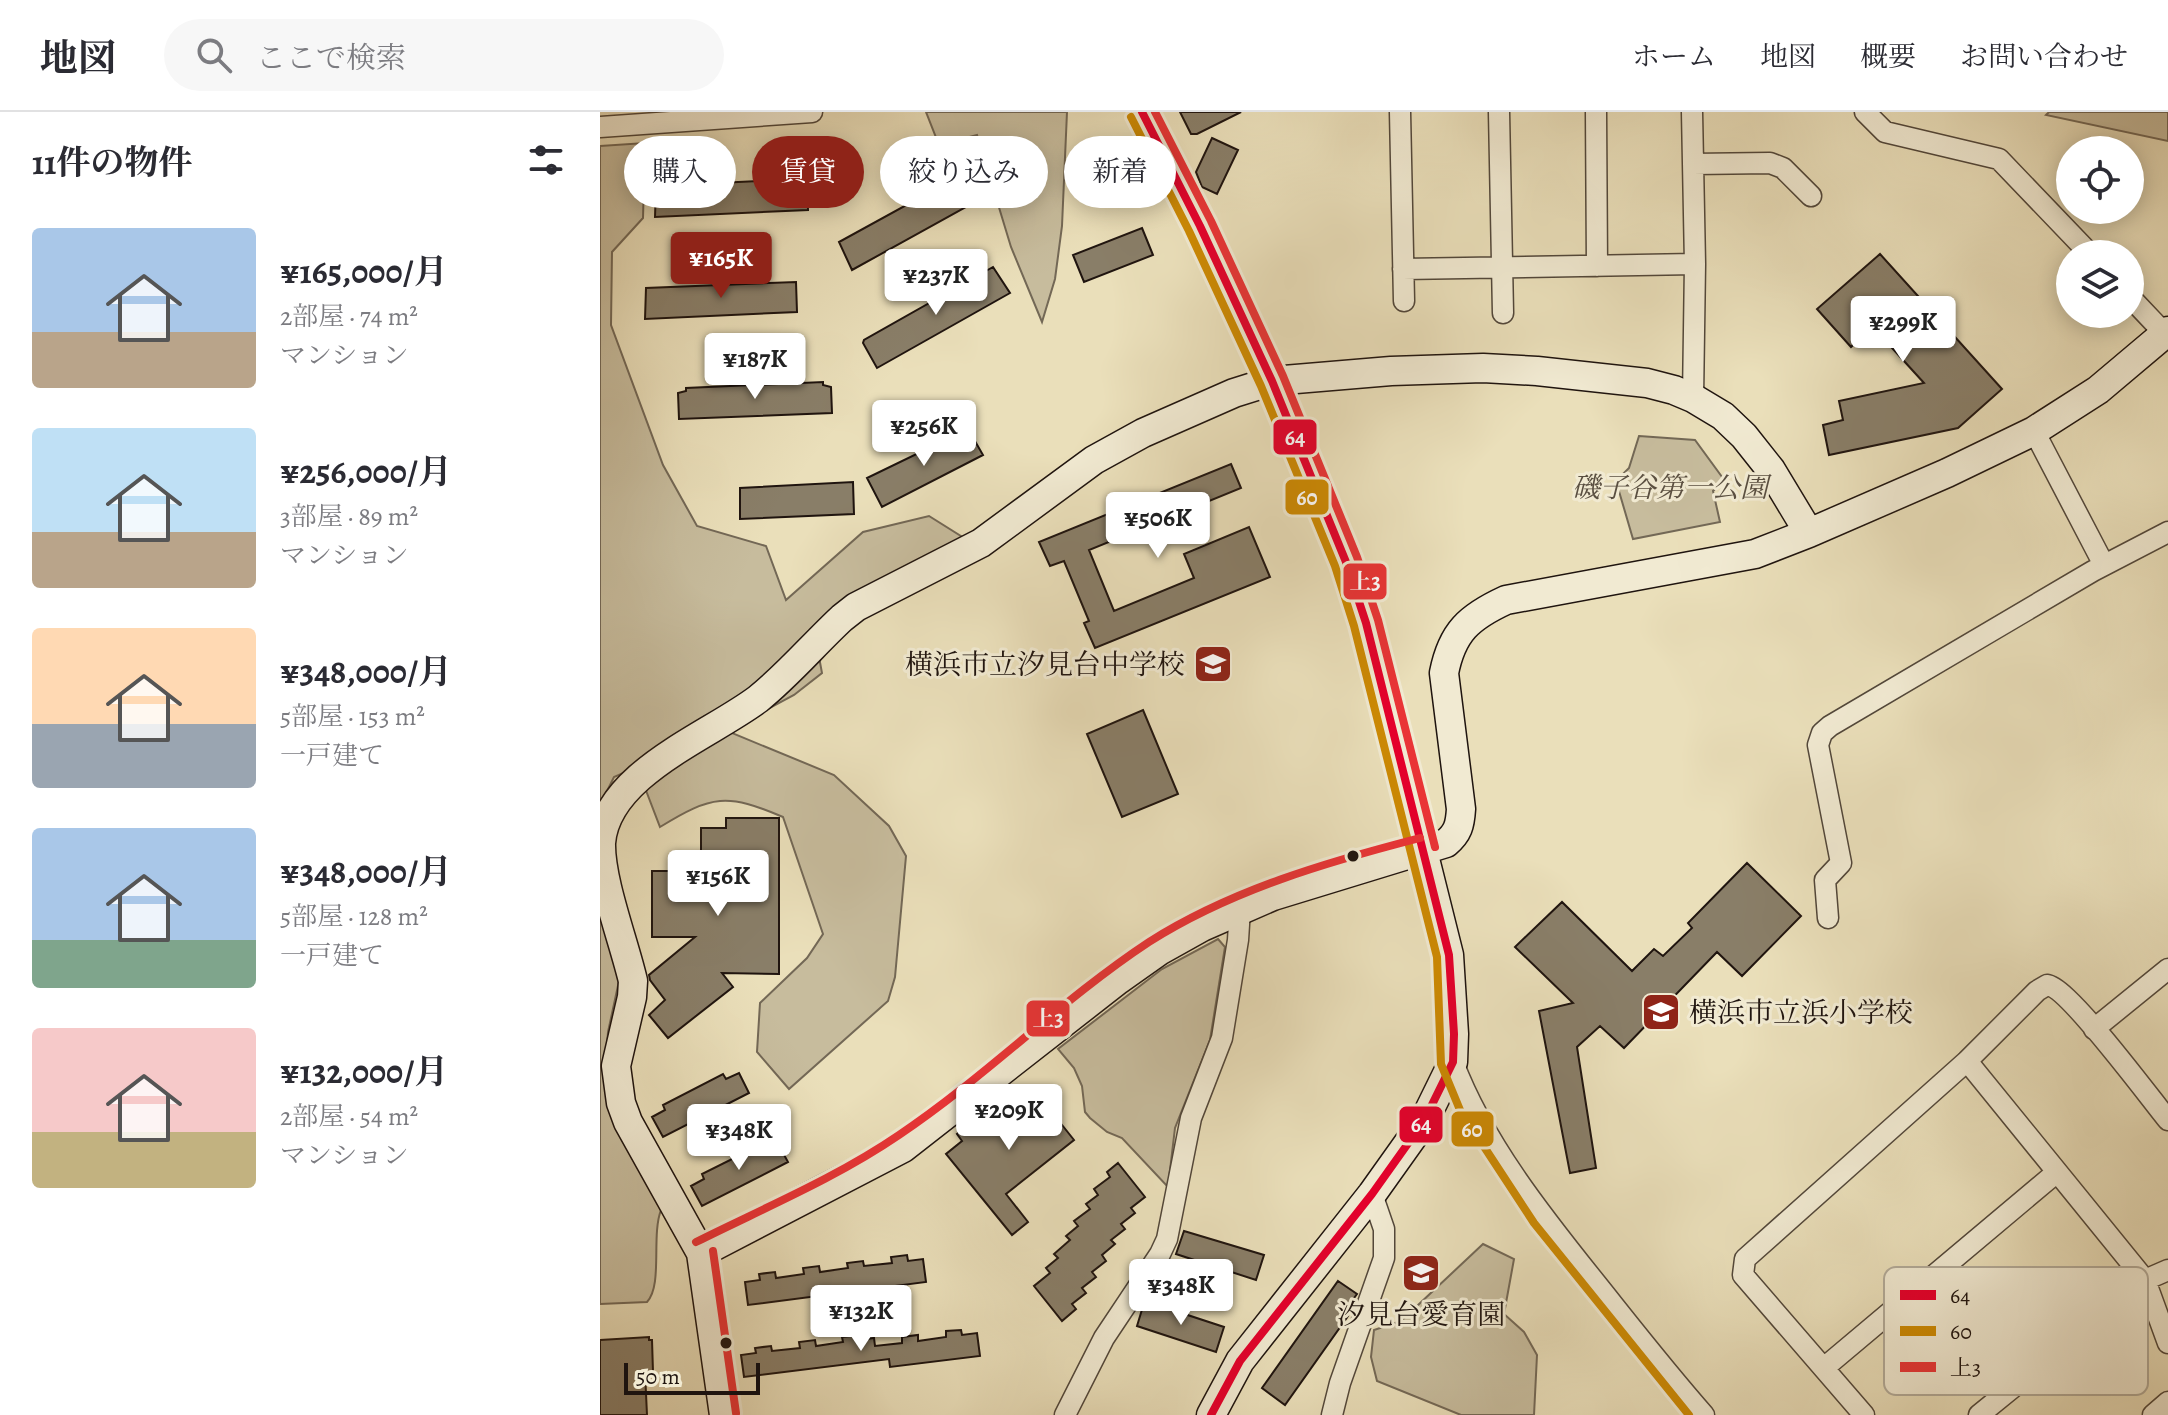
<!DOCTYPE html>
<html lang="ja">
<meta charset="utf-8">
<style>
:root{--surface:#fff;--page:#f7f7f7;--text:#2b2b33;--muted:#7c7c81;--line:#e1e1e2;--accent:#8f2418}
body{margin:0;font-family:Alegreya,"Noto Serif JP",serif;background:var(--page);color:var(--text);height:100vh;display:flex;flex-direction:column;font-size:30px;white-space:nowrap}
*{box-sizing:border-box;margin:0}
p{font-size:26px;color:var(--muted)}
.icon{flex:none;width:44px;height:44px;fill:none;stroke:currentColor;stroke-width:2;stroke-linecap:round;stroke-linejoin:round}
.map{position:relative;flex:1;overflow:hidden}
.side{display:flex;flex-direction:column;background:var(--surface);width:600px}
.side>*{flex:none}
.guide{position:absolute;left:24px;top:24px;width:760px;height:72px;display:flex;gap:16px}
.fabs{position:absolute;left:1456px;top:24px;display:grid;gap:16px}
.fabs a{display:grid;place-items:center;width:88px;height:88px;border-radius:50%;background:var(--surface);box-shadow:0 4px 20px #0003;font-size:40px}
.scale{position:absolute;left:24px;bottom:20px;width:136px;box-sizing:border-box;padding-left:8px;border:4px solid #1f140f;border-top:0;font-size:22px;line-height:28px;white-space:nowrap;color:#1f140f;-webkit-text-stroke:6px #f1ead2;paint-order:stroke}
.price{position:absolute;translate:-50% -68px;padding:0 18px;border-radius:8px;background:#fff;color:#222;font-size:26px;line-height:52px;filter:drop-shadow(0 2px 4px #0008)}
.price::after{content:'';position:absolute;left:50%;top:48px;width:24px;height:18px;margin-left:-12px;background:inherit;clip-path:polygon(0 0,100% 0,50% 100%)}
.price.active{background:var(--accent);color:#fff}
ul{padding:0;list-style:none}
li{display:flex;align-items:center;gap:24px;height:200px;padding:0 32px}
li span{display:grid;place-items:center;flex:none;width:224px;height:160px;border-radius:8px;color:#555}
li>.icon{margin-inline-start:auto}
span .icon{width:96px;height:96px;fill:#fffc;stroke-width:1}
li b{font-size:34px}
h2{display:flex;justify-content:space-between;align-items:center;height:96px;padding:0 32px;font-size:34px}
.pill{padding:0 28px;border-radius:36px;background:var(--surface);box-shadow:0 4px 20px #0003;font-size:28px;line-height:72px}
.pill.active{background:var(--accent);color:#fff}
header{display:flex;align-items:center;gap:48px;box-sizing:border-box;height:112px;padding:0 40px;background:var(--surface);border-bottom:2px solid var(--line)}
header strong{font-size:38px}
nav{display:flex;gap:44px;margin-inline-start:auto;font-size:28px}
.search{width:560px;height:72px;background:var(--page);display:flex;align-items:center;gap:20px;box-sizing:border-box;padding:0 28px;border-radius:44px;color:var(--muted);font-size:30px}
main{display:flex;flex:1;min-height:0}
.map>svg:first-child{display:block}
</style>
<header>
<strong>地図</strong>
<div class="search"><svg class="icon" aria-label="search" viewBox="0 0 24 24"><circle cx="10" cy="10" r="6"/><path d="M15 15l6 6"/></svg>ここで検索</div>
<nav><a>ホーム</a><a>地図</a><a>概要</a><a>お問い合わせ</a></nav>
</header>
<main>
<section class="side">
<h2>11件の物件<svg class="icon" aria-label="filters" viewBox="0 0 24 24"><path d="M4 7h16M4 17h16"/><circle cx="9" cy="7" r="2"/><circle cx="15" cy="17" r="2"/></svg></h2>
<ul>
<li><span style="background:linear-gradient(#a9c7e8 65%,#b9a48a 0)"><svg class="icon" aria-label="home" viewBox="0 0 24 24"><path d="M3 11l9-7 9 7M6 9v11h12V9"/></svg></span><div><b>¥165,000/月</b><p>2部屋 · 74 m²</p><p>マンション</p></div></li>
<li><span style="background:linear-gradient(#bfe0f5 65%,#b9a48a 0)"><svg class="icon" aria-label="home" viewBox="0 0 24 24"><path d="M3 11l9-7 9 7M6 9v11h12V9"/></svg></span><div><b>¥256,000/月</b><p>3部屋 · 89 m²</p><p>マンション</p></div></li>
<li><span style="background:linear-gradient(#ffd9b3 60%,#9aa5b1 0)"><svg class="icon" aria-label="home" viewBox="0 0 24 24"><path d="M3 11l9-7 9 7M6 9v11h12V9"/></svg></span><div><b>¥348,000/月</b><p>5部屋 · 153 m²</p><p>一戸建て</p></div></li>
<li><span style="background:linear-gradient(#a9c7e8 70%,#7fa58c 0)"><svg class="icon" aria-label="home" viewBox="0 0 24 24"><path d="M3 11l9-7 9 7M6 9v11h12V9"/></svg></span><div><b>¥348,000/月</b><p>5部屋 · 128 m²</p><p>一戸建て</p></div></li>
<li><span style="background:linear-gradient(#f6c9c9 65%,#c2b280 0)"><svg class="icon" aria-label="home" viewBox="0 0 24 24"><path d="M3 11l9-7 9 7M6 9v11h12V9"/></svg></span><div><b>¥132,000/月</b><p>2部屋 · 54 m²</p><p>マンション</p></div></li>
</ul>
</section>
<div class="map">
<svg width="1568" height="1303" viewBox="0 0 1568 1303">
<rect width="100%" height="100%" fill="#eadfba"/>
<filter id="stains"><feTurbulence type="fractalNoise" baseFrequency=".0025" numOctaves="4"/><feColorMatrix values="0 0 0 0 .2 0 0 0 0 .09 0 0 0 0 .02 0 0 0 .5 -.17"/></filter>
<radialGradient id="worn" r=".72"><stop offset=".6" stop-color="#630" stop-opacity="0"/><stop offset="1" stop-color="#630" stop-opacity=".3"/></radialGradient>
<path fill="#c7bc9d" stroke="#736856" stroke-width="2" d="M326,0H467L462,114L455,167L442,210L411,135L377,23L339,33Z
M1449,0H1568V29L1446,3Z
M45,31L43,106L12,140L11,213L63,353L97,414L166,434L186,488L263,420L329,404L364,426L214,518L222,561L194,583L127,619L234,663L289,714L306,744L295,865L288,889L189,977L157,940L160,891L207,846L223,822L183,705C127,681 112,683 60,715L37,655L14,665L0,693V34Z
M1039,324L1095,328L1125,369L1113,379L1120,410L1033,427L1016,369L1029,356Z
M0,784L19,869L8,920L5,960L61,1098C51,1124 63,1173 47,1190L0,1192Z
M618,827L625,835L610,928L575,1016L568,1075L522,1026L507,1020L490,1006L485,1000L482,974L474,956L458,937L562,857Z
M883,1132L914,1147L904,1202L924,1220L937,1243L934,1303H861L777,1269L771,1245L774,1218L801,1209Z"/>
<path fill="#897e68" stroke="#1f140f" stroke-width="2" d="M580,0H641L597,22H591Z
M612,26L638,38L617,82L602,75L596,60Z
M370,58L386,84L252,158L239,130Z
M199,67L207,70L208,98L55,105L56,74Z
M542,116L553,143L484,170L473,143Z
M1280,142L1402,277L1358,316L1229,343L1223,313L1243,308L1239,289L1324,271L1273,215L1251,235L1217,197Z
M393,155L410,181L277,256L263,231L264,228Z
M196,170L197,200L45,207L46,176Z
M223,270V273L231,275L232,301L79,307L78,281L86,279V276Z
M368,317L383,343L282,395L267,366Z
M631,352L641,376L489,438L514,499L594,466L584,442L649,415L670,465L495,536L484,511L489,509L464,449L450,454L439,430Z
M253,370L254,402L140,407V376Z
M543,598L578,682L522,705L487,622Z
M126,706H179V862L122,861L133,875L68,926L49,903L65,888L50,868L49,863L95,825H52V759H101V716H126Z
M1147,751L1201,804L1142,864L1117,840L1024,936L1000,914L977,935L996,1056L970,1061L939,899L973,891L915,835L962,790L1032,859L1054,837L1063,844L1092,816L1088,811Z
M139,961L149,981L63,1025L52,1005L65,998L63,993L123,962L126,967Z
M431,974L474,1028L406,1082L428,1110L412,1123L346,1042L362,1029L357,1022L390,996L395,1003Z
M177,1030L188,1050L102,1094L91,1074L104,1067L102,1062L162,1032L164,1036Z
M518,1051L545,1085L531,1096L535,1101L521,1112L525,1117L511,1128L515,1132L502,1143L506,1149L492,1160L496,1165L482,1176L486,1181L472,1192L476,1197L462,1209L434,1174L450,1161L446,1156L458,1146L454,1142L470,1128L466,1124L478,1114L474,1109L490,1097L486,1092L498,1083L494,1077L510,1065L507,1060Z
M584,1119L664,1143L656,1168L576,1142Z
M307,1143L308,1149L323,1147L326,1170L148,1193L145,1170L160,1168L159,1162L175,1160L176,1166L204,1162L203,1156L219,1154L220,1160L248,1156L247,1151L263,1149L264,1154L292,1151L291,1145Z
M738,1169L757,1182L743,1201L748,1204L685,1293L662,1276Z
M544,1191L554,1194V1192L624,1215L616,1240L537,1214Z
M361,1218L362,1223L377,1221L380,1244L290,1255L289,1247L144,1265L141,1243L156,1241L155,1236L171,1234L172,1239L200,1236L199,1230L215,1228L216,1234L243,1230L242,1225L259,1223L260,1228L274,1226L275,1234L302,1231V1225L318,1223V1229L346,1225V1219Z
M49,1225V1228H52L53,1260H45L47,1303H0V1228Z"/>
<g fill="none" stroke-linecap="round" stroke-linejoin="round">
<defs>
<path id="street" d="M800,0L804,189
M899,0L903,201
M996,0L997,154
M1092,0L1095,152L1093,286
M1265,0L1285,20L1399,47L1490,142
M0,15L212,0
M1093,52L1170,51L1183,56L1211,84
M803,157L1095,152
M1530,185L1565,222
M1434,319L1504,453
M1228,806L1225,768L1241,751L1218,633L1222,621L1230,614L1493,459L1568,420
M1494,917L1568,857
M1367,949L1545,1168L1568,1231
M853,950C883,1030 942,1104 995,1170C1031,1215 1066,1260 1104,1303
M1225,1255L1457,1060
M465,1303L504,1226L560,1142L567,1127L591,1006L622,926L638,828L640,797
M732,1303L740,1271L784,1146V1117L772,1082
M1264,1303L1143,1163L1145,1147L1367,949L1437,879L1447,873C1468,875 1550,986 1568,1008
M1379,1303L1545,1168L1568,1158
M1553,1303L1568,1290"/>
<path id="secondary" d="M542,0L600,114L672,269L746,450L766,511L849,843L854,922L853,950L824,1009L772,1082L640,1249L611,1303
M101,1141L303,1036L518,868L559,839L602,815L673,784L846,731C858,721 860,713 861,697L844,561C852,520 869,505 906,488L1155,442L1209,421L1347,361L1434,319L1498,278L1568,219
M124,1303L101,1141L28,1010L21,991L16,954L32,885L33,869C24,830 0,768 1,731C6,662 109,624 158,587C188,563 214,532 242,506L256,495L381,431L494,348L543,321L634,281L672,269L791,259L883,256L937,259L1047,271L1074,278L1093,286L1123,304L1144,324L1171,358L1209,421"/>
</defs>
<use href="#street" stroke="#52473a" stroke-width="23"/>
<use href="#secondary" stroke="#1f140f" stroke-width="31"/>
<use href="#street" stroke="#f1ead2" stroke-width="20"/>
<use href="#secondary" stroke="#f1ead2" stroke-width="28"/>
<defs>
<path id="bus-1" d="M542,0L600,114L672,269L746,450L766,511L849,843L854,922L853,950L824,1009L772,1082L640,1249L611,1303"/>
<path id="bus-2" d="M531,5L589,119L661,274L735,454L754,514L837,845L841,952L860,998L934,1111L1089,1303"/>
<path id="bus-3" d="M555,0L611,109L683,264L757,445L778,508L835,735
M96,1130C164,1096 236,1066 299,1023C387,964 461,888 549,830C631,778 727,750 820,726
M113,1139L136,1301"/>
</defs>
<use href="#bus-1" stroke="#f1ead2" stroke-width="14"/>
<use href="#bus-2" stroke="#f1ead2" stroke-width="14"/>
<use href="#bus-3" stroke="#f1ead2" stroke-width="14"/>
<use href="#bus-1" stroke="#e4002b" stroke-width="8"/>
<use href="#bus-2" stroke="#cc8903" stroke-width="8"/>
<use href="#bus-3" stroke="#e93436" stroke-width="8"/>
</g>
<defs>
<symbol id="school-square" viewBox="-11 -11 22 22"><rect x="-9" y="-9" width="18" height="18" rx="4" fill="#8f2418" stroke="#f1ead2"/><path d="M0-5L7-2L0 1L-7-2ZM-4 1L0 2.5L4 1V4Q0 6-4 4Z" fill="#fff"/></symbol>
</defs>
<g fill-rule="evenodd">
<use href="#school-square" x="591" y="530" width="44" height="44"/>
<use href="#school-square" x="1039" y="878" width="44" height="44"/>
<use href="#school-square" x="799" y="1139" width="44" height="44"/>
</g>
<g fill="#1f140f" stroke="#f1ead2" stroke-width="3">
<circle cx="753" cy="744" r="7"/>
<circle cx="126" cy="1231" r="7"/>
</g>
<g text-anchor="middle" stroke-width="6" stroke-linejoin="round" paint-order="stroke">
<g font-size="28" font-style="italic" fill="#5a4f41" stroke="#f1ead2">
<text x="1070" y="385">磯子谷第一公園</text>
</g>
<g font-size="28" fill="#1f140f" stroke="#f1ead2" text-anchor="end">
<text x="585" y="562">横浜市立汐見台中学校</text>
<text x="1089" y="910" text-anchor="start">横浜市立浜小学校</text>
<text x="821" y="1212" text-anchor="middle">汐見台愛育園</text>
</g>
</g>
<rect x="1284" y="1155" width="264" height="128" rx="12" fill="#f1ead2" stroke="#b2aa98" stroke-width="2"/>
<rect x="1300" y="1178" width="36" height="10" fill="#e4002b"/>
<rect x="1300" y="1214" width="36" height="10" fill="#cc8903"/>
<rect x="1300" y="1250" width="36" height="10" fill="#e93436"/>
<g font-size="22" fill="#1f140f">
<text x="1350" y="1191">64</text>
<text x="1350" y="1227">60</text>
<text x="1350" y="1263">上3</text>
</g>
<g stroke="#f1ead2" stroke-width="3">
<rect x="672" y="306" width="46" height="38" rx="8" fill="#e4002b"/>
<rect x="684" y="366" width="46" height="38" rx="8" fill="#cc8903"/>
<rect x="742" y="450" width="46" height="39" rx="8" fill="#e93436"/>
<rect x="425" y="887" width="46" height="39" rx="8" fill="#e93436"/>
<rect x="798" y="993" width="46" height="39" rx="8" fill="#e4002b"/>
<rect x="850" y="998" width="45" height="38" rx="8" fill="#cc8903"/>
</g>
<g font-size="22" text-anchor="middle" font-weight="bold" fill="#fff">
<text x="695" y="333">64</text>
<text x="707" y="393">60</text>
<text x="765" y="477">上3</text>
<text x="448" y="914">上3</text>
<text x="821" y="1020">64</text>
<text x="872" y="1025">60</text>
</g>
<rect width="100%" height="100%" filter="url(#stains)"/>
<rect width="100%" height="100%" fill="url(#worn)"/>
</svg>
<div class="fabs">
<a><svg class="icon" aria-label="locate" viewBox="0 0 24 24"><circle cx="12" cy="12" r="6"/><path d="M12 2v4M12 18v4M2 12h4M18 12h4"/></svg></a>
<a><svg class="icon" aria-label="layers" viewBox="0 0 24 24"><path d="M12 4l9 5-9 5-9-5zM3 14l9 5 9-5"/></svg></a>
</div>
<div class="scale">50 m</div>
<b class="price active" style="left:121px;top:188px">¥165K</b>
<b class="price" style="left:336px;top:205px">¥237K</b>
<b class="price" style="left:1303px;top:252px">¥299K</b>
<b class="price" style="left:155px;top:289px">¥187K</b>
<b class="price" style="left:324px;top:356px">¥256K</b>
<b class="price" style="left:558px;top:448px">¥506K</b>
<b class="price" style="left:118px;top:806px">¥156K</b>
<b class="price" style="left:409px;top:1040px">¥209K</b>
<b class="price" style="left:139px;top:1060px">¥348K</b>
<b class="price" style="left:581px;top:1215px">¥348K</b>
<b class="price" style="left:261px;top:1241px">¥132K</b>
<div class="guide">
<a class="pill">購入</a>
<a class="pill active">賃貸</a>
<a class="pill">絞り込み</a>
<a class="pill">新着</a>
</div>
</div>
</main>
